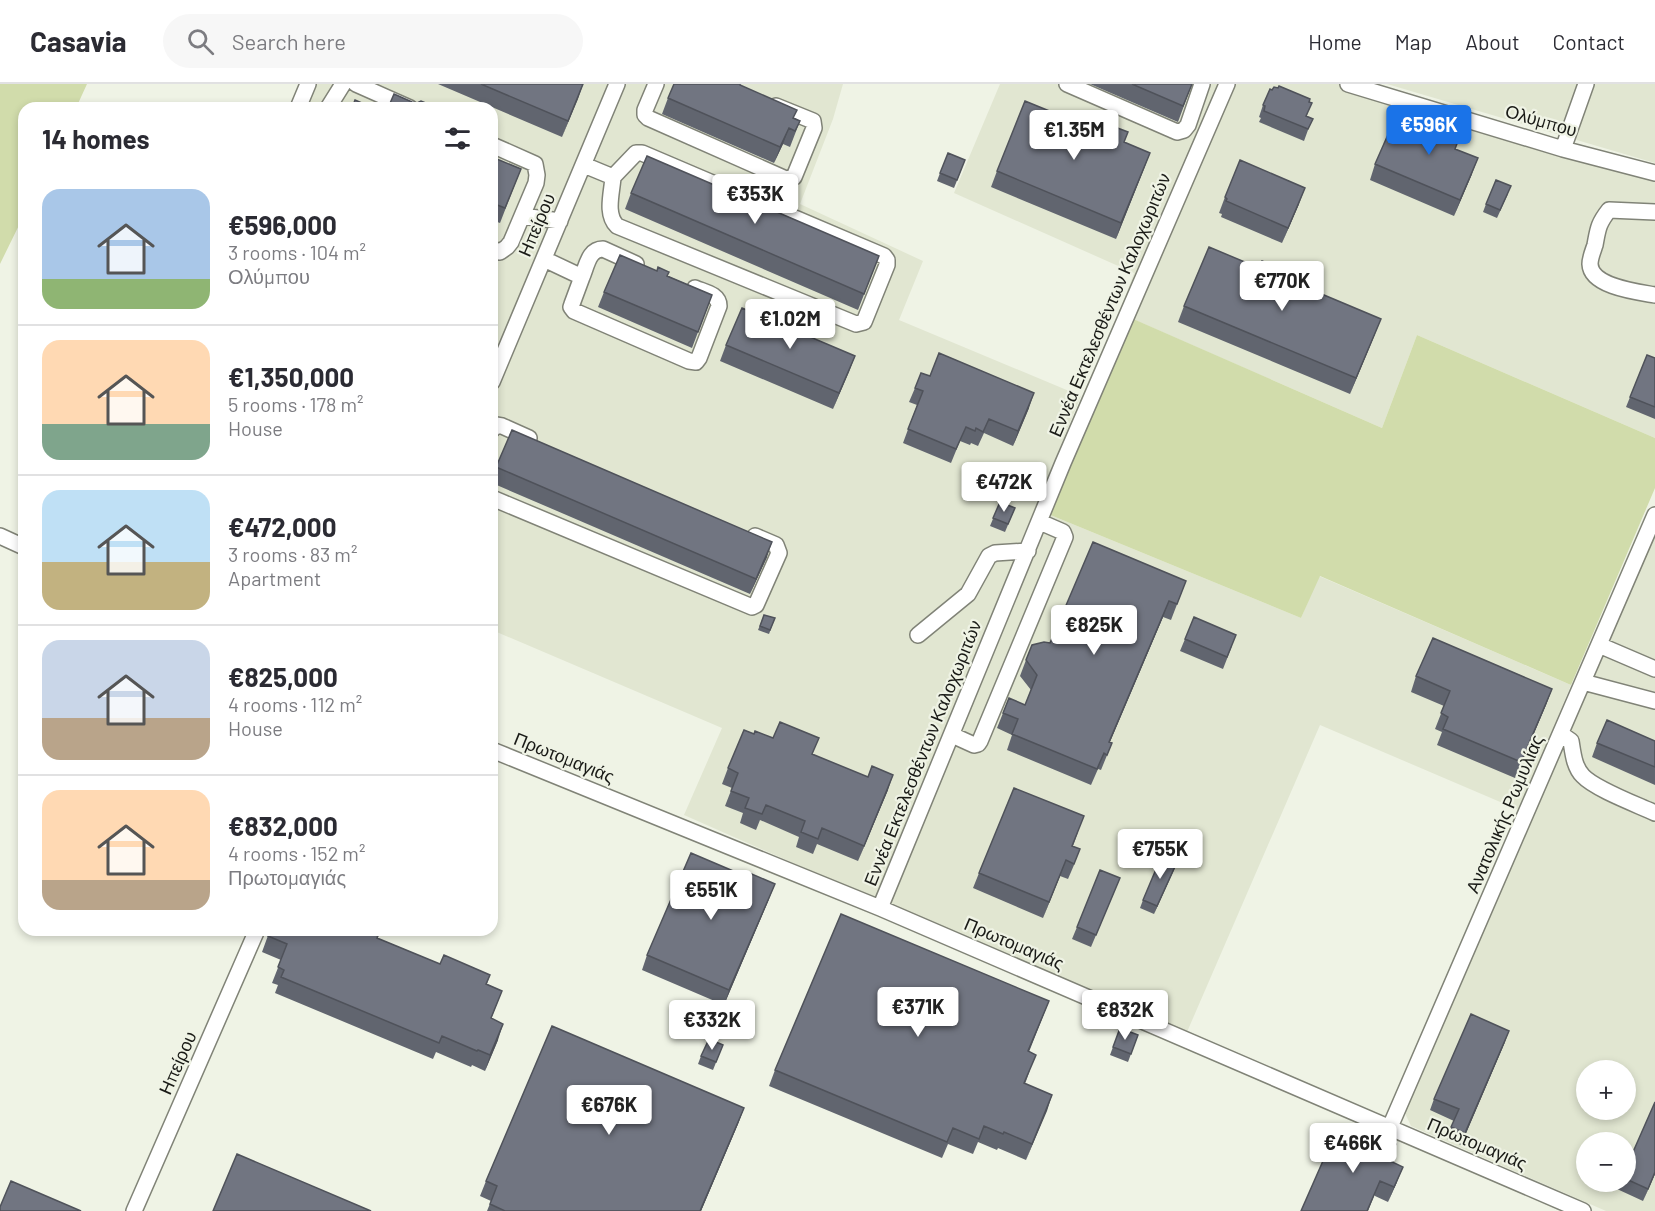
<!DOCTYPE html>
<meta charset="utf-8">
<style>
:root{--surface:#fff;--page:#f7f7f7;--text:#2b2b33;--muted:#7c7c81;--line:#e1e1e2;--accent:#1a73e8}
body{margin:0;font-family:Barlow,sans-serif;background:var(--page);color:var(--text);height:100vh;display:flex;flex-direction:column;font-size:22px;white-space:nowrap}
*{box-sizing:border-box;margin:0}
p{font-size:20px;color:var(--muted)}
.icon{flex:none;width:33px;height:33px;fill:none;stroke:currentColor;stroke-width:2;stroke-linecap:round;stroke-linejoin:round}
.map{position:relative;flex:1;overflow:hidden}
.details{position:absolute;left:18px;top:18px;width:480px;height:834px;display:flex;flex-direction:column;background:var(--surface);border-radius:18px;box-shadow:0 3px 9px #0003}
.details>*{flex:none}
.controls{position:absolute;left:1576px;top:976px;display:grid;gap:12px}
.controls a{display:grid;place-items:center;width:60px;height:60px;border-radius:50%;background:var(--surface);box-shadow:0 3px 9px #0003;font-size:30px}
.price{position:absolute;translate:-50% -51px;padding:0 14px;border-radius:6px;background:#fff;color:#222;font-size:20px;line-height:39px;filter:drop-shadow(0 2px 3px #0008)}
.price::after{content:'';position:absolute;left:50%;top:36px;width:18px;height:14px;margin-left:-9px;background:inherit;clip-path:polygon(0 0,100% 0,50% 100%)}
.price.on{background:var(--accent);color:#fff}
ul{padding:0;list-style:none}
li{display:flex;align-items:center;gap:18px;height:150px;padding:0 24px}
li+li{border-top:2px solid var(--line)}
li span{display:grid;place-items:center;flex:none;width:168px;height:120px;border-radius:18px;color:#555}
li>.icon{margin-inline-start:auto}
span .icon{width:72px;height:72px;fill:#fffc;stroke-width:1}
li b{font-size:26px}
h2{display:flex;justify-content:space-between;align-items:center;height:72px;padding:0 24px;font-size:26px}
header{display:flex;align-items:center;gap:36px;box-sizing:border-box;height:84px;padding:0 30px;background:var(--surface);border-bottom:2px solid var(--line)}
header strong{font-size:28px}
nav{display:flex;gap:33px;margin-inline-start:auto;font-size:21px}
.search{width:420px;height:54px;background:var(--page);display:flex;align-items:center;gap:15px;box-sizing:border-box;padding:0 21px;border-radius:33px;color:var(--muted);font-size:22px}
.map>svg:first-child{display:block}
</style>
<header>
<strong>Casavia</strong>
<div class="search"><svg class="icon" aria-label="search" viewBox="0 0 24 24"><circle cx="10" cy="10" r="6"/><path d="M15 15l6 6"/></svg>Search here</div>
<nav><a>Home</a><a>Map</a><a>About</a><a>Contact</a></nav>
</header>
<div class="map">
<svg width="1655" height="1127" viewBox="0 0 1655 1127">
<rect width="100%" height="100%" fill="#eff3e5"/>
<path fill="#e1e6d1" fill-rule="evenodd" d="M311,0H843L833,35L800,120L923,177L899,236L1081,312L875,815L684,731L722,644L492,546V24H301Z
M1000,0H1340L1655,95V354L1417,251L1382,344L1119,229L1134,189L954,109Z
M1387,0H1655V79Z
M1048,430L1301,534L1319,492L1571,601L1519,726L1320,641L1187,948L893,825L890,814Z
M1655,439V1127H1606L1411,1042L1404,1027ZM1587,987H1626V1026H1587ZM1587,1059H1626V1098H1587Z"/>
<path fill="#d1dcab" d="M0,0H87L76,24H24V131L0,180Z
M1131,234L1382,344L1417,251L1655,354V404L1571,601L1320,492L1301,534L1048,430Z"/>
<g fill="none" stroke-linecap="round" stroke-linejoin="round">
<defs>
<path id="minor" d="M356,0L410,24
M656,0L645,26V31L648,34L786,95L794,93L814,44L813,37L776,22
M1067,0L1177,48L1184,46L1188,41L1202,0
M1348,0L1563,65L1655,89
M298,24L308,0
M328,24L343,0
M492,61L535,80L537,91L536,99L511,158L507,163L500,168L492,165
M1563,65L1586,0
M584,81L613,93C612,109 605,130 617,142L856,240L864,238L887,181V176L884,172L642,69H636L613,93
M1655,128L1609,126C1598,140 1598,145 1595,161C1593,167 1590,174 1590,180C1591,203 1638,208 1655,211
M522,132L560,137
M544,175L582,193L572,220L571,223L574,227L689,277L696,278L699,274L719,222C719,210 704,208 695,204
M582,193C587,181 589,165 603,165L636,180
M492,298L617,0
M492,346L496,341L502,342L529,354
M492,414L752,523L756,521L779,469L776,461L755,452
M0,452L24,463
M918,551L968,510L989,472L995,469L1028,467
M1599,561L1655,585
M1583,598L1655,617
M1561,650L1571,657C1573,669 1574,683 1583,692C1595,705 1638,721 1655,729
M952,651L974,661L978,660L980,657L1065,453L1063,448L1040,438
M492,666L880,824L1583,1127
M880,824L1063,379L1227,0
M1390,1043L1655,431
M134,1127L257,846"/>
</defs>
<use href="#minor" stroke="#808377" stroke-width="18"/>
<use href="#minor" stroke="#fff" stroke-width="15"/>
</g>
<path fill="#61656f" d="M438,0H583L562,53Z
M1090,0H1192L1178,38Z
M740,1L800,37L790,63L783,60L774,79L662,30L668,14Z
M1309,18L1307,32L1308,46L1304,57L1259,38L1261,34L1259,33L1263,21Z
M1124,58L1150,69L1116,155L991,103L997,87Z
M1455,65L1472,90L1454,132L1370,96L1375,80Z
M492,73L521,85L500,139L492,136Z
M962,84L954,104L937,97L940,89Z
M631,109L879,172L858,226L625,125Z
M1508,110L1497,134L1483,128L1486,120Z
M1225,113L1299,120L1282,159L1221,133L1222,130L1219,129Z
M1274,190L1375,250L1350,310L1178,238L1184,222Z
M668,192L712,211L692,264L598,223L604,208Z
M726,261L855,272L833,325L720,277Z
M1647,271L1655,274V335L1626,323Z
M930,292L1029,324L1013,362L984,349L978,362L971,359L970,361L960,357L951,379L903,359L917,321L909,318L915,304Z
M496,383L767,473L750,510L492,399V395Z
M1000,418L1015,424L1005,448L990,442Z
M1186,497L1171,536L1163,533L1110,658L1112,659L1101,686L1098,685L1091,701L1007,666L1012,651L997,644L1003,629L1025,621L1031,606L1020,592L1026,576L1050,559Z
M764,531L775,534L769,550L758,546Z
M1185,555L1232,562L1223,585L1180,567Z
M1416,592L1552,605L1546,621L1515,694L1437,661L1442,648L1435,645L1444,622L1411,608Z
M754,650L813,671L888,706L858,777L817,760L813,770L796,763L799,753L760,736L756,746L740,739L743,729L725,722L732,704L722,700L728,684Z
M1655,657V701L1592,673L1597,659Z
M1078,748L1073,762L1074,781L1068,795L1060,792L1043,834L973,804L979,789Z
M1177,778L1154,830L1140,824L1143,816Z
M745,792L769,815L724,921L642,886L647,871Z
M1120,794L1091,863L1072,855L1077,843Z
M270,846L377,854L440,880L490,891L487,900L502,907L491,935L498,956L485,987L472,981L471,983L436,968L433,975L275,909L278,901L272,899L281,876L262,868Z
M1049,917L1029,968L1030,986L1025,1000L1052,1011L1026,1076L998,1064L997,1066L978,1058L973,1070L948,1060L942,1074L769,1002L775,986Z
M1120,944L1138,951L1128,978L1110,971Z
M1505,958L1461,1061L1447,1055L1454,1037L1430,1026L1434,1015Z
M723,961L713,986L698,980L701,972Z
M744,1024L738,1040L701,1127H487L491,1117L480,1112L486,1097Z
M1344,1067L1389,1077L1397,1098L1388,1118L1375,1112Z
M1626,1084L1655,1090L1643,1117L1617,1105L1620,1098H1626Z"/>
<path fill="#4f525a" d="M583,0L578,15L562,53L568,37Z
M789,44L783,60L774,79L780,63Z
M1150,69L1144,85L1116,155L1121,139Z
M1478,74L1472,90L1454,132L1460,116Z
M1305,104L1299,120L1282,159L1288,144Z
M1381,235L1375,250L1350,310L1356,294Z
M855,272L849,288L833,325L839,309Z
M1034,309L1029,324L1013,362L1018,347Z
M772,458L767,473L750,510L756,495Z
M1169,517L1163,533L1103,674L1109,658Z
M1552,605L1546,621L1515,694L1521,678Z
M893,691L888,706L858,777L864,762Z
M1066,776L1060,792L1043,834L1049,818Z
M1177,778L1174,786L1154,830L1157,822Z
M775,800L769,815L724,921L729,906Z
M1049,917L1043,932L1022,983L1028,967Z
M503,940L498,956L485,987L490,971Z
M1509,947L1505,958L1461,1061L1465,1049Z
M1052,1011L1047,1027L1026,1076L1032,1060Z
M744,1024L738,1040L701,1127H700Z
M1403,1083L1397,1098L1388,1118L1394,1103Z
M1655,1088V1090L1643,1117L1648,1105Z
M1380,1097L1368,1127H1367Z"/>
<path fill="#717581" stroke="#4f525a" stroke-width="1.5" d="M481,0H583L568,37Z
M674,0H740V1L797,26L793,34L800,37L795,47L789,44L780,63L668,14Z
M1132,0H1192L1183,22Z
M1279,2L1310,15L1309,18L1312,19L1306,32L1313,35L1308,45L1264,27L1265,22L1263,21L1270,5L1272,6L1274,3L1278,4Z
M394,10L412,18L417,19L421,17L438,24H388Z
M355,16L373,24H352Z
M1025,17L1103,49L1107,40L1128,48L1124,58L1150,69L1121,139L997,87Z
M1426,28L1463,44L1455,65L1478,74L1460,116L1375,80L1394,37L1417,48Z
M948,69L965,76L957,96L940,89Z
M647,72L879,172L864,210L631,109Z
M492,73L521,85L505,124L492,119Z
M1240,76L1305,104L1288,144L1226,117L1227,115L1225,113Z
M1496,96L1511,102L1500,126L1486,120Z
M1209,163L1259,184L1262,177L1277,183L1274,190L1381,235L1356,294L1184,222Z
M620,171L657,187L658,183L669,188L667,192L712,211L698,248L604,208Z
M742,224L855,272L839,309L726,261Z
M939,269L1034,309L1018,347L989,335L983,348L976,344L975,347L966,343L956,365L908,345L923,307L915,304L921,289L930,292Z
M1647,271L1655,274V323L1630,313Z
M512,346L772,458L756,495L496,383Z
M1000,418L1015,424L1008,440L993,434Z
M1093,458L1186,497L1177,520L1169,517L1109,658L1112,659L1107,671L1104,669L1097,685L1012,650L1018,635L1003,629L1009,614L1025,621L1037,591L1026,576L1032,561L1044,558L1050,559Z
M764,531L775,534L770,546L760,542Z
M1194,533L1236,551L1227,573L1185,555Z
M1433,554L1552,605L1521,678L1443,645L1448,633L1441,629L1450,607L1416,592Z
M1607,636L1655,657V683L1597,659Z
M780,638L819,654L812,670L868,693L872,682L893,691L864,762L822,744L818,755L801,748L805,737L766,721L762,730L745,724L749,714L731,707L738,689L728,684L744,646L754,650L755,647L773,654Z
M1014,704L1084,732L1072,762L1080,765L1074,780L1066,776L1049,818L979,789Z
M691,769L745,792L747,788L775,800L729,906L647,871Z
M1162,771L1177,778L1157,822L1143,816Z
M1100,786L1120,794L1096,851L1077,843Z
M841,830L1049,917L1028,967L1036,971L1024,999L1052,1011L1032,1060L1004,1048L1003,1050L984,1042L979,1055L953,1044L947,1058L775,986Z
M270,846H363L378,852L377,854L440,880L444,871L490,891L486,900L502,907L491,934L503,940L490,971L478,966L477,967L442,952L439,959L281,893L284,886L278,883L287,860L268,852Z
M1471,930L1509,947L1465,1049L1451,1043L1459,1025L1434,1015Z
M552,942L744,1024L700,1127H505L490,1120L497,1102L486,1097Z
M1120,944L1138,951L1131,970L1113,963Z
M709,955L723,961L716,978L701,972Z
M1655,1018V1088L1648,1105L1626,1095V1084Z
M1355,1042L1396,1060L1388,1076L1403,1083L1394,1103L1380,1097L1367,1127H1301L1330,1061L1344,1067Z
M237,1070L371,1127H213Z
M11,1097L81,1127H0V1123Z"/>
<g text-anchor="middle" stroke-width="4.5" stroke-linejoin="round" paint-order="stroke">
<g font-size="18" fill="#191a16" stroke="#eff3e5">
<text transform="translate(1541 37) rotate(16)" y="6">Ολύμπου</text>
<text transform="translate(537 141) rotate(-67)" y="6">Ηπείρου</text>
<text transform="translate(1110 221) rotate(-67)" y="6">Εννέα Εκτελεσθέντων Καλοχωριτών</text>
<text transform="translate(923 669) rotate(-68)" y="6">Εννέα Εκτελεσθέντων Καλοχωριτών</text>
<text transform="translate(564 674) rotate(22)" y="6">Πρωτομαγιάς</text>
<text transform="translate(1505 730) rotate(-67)" y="6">Ανατολικής Ρωμυλίας</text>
<text transform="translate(1014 860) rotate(23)" y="6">Πρωτομαγιάς</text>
<text transform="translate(178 979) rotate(-66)" y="6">Ηπείρου</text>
<text transform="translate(1477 1060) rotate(23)" y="6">Πρωτομαγιάς</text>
</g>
</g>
</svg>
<div class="controls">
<a>+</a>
<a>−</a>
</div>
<b class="price on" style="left:1429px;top:72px">€596K</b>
<b class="price" style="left:1074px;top:77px">€1.35M</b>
<b class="price" style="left:755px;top:141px">€353K</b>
<b class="price" style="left:1282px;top:228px">€770K</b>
<b class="price" style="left:790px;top:266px">€1.02M</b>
<b class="price" style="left:1004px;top:429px">€472K</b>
<b class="price" style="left:1094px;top:572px">€825K</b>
<b class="price" style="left:1160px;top:796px">€755K</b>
<b class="price" style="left:711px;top:837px">€551K</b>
<b class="price" style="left:918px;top:954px">€371K</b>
<b class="price" style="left:1125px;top:957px">€832K</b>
<b class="price" style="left:712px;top:967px">€332K</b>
<b class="price" style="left:609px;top:1052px">€676K</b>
<b class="price" style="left:1353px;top:1090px">€466K</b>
<section class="details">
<h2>14 homes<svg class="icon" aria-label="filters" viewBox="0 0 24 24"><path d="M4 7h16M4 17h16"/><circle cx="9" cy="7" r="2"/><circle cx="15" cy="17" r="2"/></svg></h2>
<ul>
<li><span style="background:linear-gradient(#a9c7e8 75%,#8fb573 0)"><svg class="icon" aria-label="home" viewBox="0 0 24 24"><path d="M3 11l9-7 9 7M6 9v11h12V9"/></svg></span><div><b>€596,000</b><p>3 rooms · 104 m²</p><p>Ολύμπου</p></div></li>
<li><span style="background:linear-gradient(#ffd9b3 70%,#7fa58c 0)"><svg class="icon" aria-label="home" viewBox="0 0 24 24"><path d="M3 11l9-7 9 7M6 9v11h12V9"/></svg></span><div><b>€1,350,000</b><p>5 rooms · 178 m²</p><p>House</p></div></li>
<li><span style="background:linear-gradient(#bfe0f5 60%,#c2b280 0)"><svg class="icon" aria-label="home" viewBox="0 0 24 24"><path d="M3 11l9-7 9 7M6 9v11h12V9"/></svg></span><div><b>€472,000</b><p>3 rooms · 83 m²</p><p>Apartment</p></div></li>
<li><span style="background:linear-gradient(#c9d6e8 65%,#b9a48a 0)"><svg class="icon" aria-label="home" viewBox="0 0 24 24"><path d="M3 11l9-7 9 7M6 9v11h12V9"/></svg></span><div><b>€825,000</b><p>4 rooms · 112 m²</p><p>House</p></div></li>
<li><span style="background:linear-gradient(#ffd9b3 75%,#b9a48a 0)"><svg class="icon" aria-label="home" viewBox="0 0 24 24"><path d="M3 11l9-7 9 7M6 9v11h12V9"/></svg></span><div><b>€832,000</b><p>4 rooms · 152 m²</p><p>Πρωτομαγιάς</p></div></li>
</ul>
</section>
</div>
